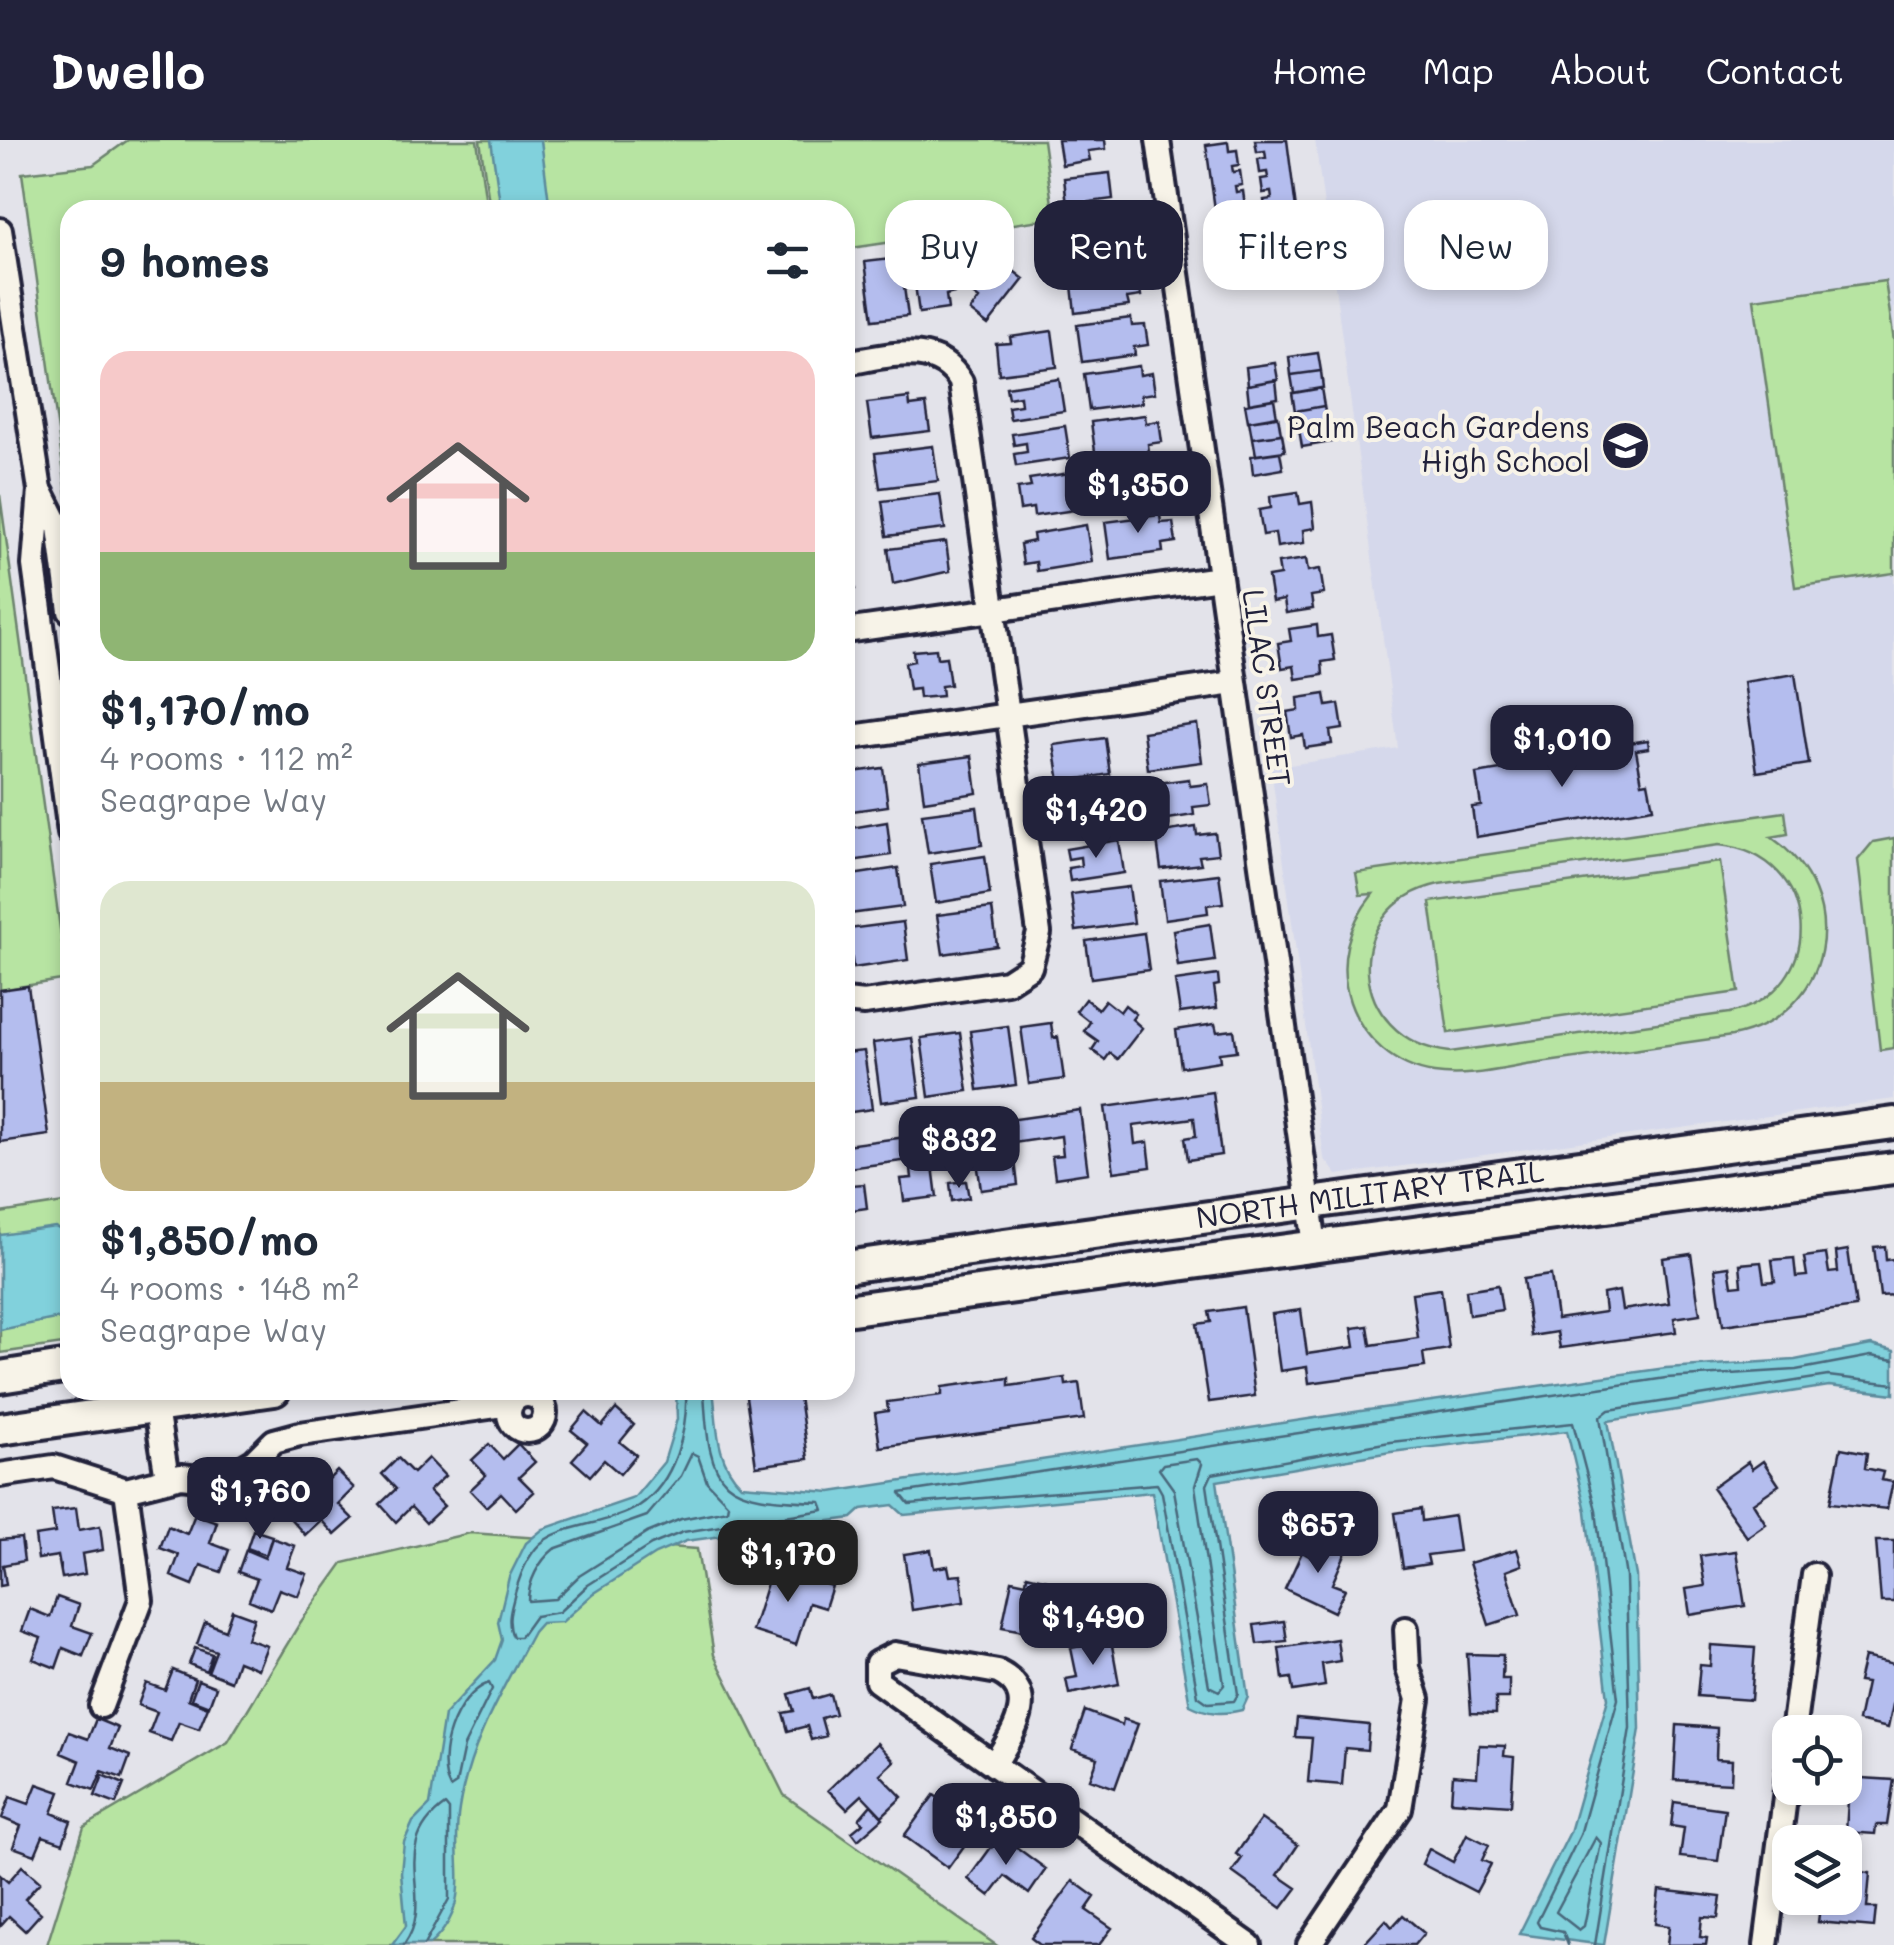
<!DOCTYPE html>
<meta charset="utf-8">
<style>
:root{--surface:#fff;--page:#f2f2f3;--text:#1f2937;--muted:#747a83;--accent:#22223b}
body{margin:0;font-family:Mali,sans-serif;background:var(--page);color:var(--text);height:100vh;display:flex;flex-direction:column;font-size:38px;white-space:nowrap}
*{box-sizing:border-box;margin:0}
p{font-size:32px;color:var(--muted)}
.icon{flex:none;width:55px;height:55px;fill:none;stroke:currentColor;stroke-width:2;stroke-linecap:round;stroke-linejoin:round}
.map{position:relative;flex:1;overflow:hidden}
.details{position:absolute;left:60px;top:60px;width:795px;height:1200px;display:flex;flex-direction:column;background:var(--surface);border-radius:30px;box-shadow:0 5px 15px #0003}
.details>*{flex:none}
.top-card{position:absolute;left:885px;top:60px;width:858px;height:90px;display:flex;gap:20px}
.controls{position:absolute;left:1772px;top:1575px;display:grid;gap:20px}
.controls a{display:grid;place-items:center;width:90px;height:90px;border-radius:20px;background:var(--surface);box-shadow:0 5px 15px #0003;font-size:50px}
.price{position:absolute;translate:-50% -85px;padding:0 22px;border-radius:20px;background:var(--accent);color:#fff;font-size:32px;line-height:65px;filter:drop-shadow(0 2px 5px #0008)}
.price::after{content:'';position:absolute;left:50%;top:60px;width:30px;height:22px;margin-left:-15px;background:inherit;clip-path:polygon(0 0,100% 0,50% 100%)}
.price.on{background:#222;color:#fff}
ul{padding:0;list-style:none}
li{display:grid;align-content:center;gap:20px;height:530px;padding:0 40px}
li span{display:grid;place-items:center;height:310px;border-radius:30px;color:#555}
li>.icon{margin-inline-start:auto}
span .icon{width:180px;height:180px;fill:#fffc;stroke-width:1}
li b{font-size:42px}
h2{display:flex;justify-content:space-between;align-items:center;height:120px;padding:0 40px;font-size:42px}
.pill{padding:0 35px;border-radius:30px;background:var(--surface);box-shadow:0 5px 15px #0003;font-size:35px;line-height:90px}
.pill.on{background:var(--accent);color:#fff}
header{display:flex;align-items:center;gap:60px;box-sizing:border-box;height:140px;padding:0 50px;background:var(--accent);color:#fff}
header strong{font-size:48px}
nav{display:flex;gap:55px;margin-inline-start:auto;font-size:35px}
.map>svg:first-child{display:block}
</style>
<header>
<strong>Dwello</strong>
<nav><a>Home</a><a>Map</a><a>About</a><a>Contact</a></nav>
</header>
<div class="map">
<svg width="1894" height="1805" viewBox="0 0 1894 1805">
<rect width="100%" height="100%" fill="#e3e3ea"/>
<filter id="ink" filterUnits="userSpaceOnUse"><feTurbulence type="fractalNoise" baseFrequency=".01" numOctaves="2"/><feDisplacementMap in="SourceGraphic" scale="20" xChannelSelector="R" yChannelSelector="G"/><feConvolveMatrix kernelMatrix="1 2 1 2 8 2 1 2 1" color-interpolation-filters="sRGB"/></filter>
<g filter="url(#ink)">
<path fill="#d5d8eb" d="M1315,0H1894V959L1337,1035L1324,1018L1271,628L1398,608Z"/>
<path fill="#b7e4a2" stroke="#6c836e" stroke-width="2.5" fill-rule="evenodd" d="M128,0H477L487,70H70V377L22,33L93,25Z
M480,0H1043L1054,78L845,109V70H490Z
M1885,141L1894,201V433L1795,447L1754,159Z
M0,355L67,839L0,850Z
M1785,672L1788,694L1771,697C1856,756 1833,875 1732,896C1666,905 1600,915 1533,924C1501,929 1466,938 1434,933C1395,927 1363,899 1350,862C1337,823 1348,785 1373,754L1360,755L1356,733ZM1719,705C1822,715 1830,851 1729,873L1450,912C1347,901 1338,766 1439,744Z
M1894,698V908L1880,910L1858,720L1873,702Z
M1720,722L1739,852L1448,893L1430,762Z
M70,1062V1203L0,1213V1073Z
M470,1393L697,1409L714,1515L784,1655L996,1805H47L84,1687L228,1602L300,1483L343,1423Z"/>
<path fill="#81d1dc" stroke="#5b8b9c" stroke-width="2.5" d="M491,0H541L550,70H501Z
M55,1087L70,1095V1176L0,1190V1095Z
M1871,1205L1894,1211V1254L1829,1246L1608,1281L1636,1436L1640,1589L1604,1805L1519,1794L1570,1692L1608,1559L1586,1371L1567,1291L1391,1312L1217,1341L1248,1557L1242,1570C1222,1575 1208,1574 1190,1565L1152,1352L904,1375L893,1365L862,1369L852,1378L686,1401L655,1414L593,1454L562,1482L541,1483L533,1492C503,1549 469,1604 459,1669C450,1722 476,1764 429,1805H392L406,1786L401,1733L404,1702L413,1682L430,1665L444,1575L495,1520L502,1500L498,1482L509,1437L526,1403L543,1389L634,1358L664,1322L677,1279L676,1250H713C718,1285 714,1318 741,1345L831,1352L1361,1271L1666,1228L1795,1220Z"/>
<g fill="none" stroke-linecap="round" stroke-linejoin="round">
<path stroke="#48687b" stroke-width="2.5" d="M686,1250C688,1290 675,1342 639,1366C612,1384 571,1383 545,1400C529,1411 520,1435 515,1453C511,1469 506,1481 513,1497H520L535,1476L559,1472L588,1445L651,1405L683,1392L824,1370L821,1362C721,1358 709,1354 704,1250
M692,1313L698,1316L707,1342L728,1364L727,1370L681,1379L647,1393L579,1436L555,1459L528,1461C528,1442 539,1421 554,1409L647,1376L681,1336Z
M1197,1319L1202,1324L1195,1346L1224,1545L1219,1551L1209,1546L1174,1350L1159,1329L1163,1324Z
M489,1543L492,1549L464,1606L456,1644L450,1648C434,1617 455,1555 489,1543Z
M1596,1697L1601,1703L1584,1786L1579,1790L1556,1772Z
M404,1805C438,1758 385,1708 445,1665L449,1670V1759L424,1805
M1568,1805L1563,1792L1540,1787L1537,1782L1580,1695L1618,1559L1596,1370L1573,1283L1390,1302L1212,1334L1207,1345L1238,1554L1234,1561L1208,1563L1198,1556L1162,1353L1157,1344L909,1364L900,1353L1666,1238L1796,1230L1871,1216L1894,1220
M1595,1805L1630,1588L1626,1437L1600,1277L1609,1270L1828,1236L1894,1244"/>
</g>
<path fill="#b4bdee" stroke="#22223b" stroke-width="2.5" d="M1058,0H1105L1106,9L1088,11L1090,20L1062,25Z
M1255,0H1287L1300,100L1278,103L1277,94L1269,95L1267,80L1274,79L1273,73L1266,74L1264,60L1272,59L1271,52L1263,53L1261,39L1268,38L1267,32L1260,33L1258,19L1266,18L1265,11L1257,12Z
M1228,2L1229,11L1237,10L1239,25L1232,26L1233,32L1240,31L1242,45L1235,46L1236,52L1243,51L1245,66L1238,67L1239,73L1246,72L1248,86L1241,87L1242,94L1249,93L1251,107L1221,112L1206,5Z
M1110,33L1113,59L1067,65L1064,38Z
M1117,79L1118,87L1131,85L1133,106L1120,108L1121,116L1068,123L1063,86Z
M948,111L954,153L946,155L948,169L919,173L911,116Z
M900,118L908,176L873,180L865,122Z
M997,118L1024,139L988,185L970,171L979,159L970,152Z
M845,124H851L858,178L845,180Z
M1125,129L1126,137L1138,135L1141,156L1127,158L1129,166L1075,173L1071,136Z
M1131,178L1132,186L1145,185L1148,205L1134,207L1135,215L1082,222L1077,185Z
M1052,191L1057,227L999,234L996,204L1011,203L1010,197Z
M1318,213L1321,231L1291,235L1289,217Z
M1275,223L1278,240L1248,245L1246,227Z
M1139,226L1140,235L1152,233L1155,253L1141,255L1142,263L1089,270L1084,234Z
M1321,231L1323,248L1294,253L1291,235Z
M1059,239L1064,271L1010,279L1008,267L1021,265L1020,256L1008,258L1006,247Z
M1276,240L1278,258L1249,263L1247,245Z
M1321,248L1324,266L1295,271L1292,253Z
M909,258L910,266L926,264L930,291L872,298L867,263Z
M1274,259L1277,277L1248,281L1245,264Z
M1324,266L1327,284L1297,289L1295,271Z
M1145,275L1146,283L1159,281L1162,302L1148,304L1149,312L1096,319L1091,282Z
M1278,276L1281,294L1252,298L1249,281Z
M1328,284L1331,302L1302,307L1299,289Z
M1065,286L1070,318L1016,326L1014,314L1027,312L1026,303L1014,305L1012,294Z
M1282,294L1285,311L1256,315L1253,298Z
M933,306L938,341L880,348L875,313Z
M1280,312L1283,329L1253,334L1251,316Z
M1152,323L1153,332L1165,330L1168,351L1154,353L1155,361L1102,368L1097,331Z
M1070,333L1075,370L1034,376L1033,368L1020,370L1017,349L1031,347L1029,339Z
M1298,352L1300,364L1312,362L1315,388L1303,390L1304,403L1277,407L1275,393L1263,395L1259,370L1271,368L1270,356Z
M940,354L945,389L887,396L882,361Z
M1160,375L1161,383L1173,382L1176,402L1162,404L1163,412L1110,419L1105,382Z
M1086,385L1092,422L1037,431L1036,422L1023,424L1020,404L1034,401L1033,394Z
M946,402L950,431L893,444L888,409Z
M851,414L855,449L845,451V415Z
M1306,419L1308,431L1320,429L1324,454L1311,456L1313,469L1286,473L1284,460L1272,462L1268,437L1280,435L1278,423Z
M1317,485L1318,497L1331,495L1335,520L1322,522L1323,535L1296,539L1294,526L1282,528L1278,503L1291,501L1289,489Z
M936,509L937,518L946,517L950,545L941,546L942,556L919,558L918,549L909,550L905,523L914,521L913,511Z
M1795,534L1809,624L1757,632L1744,542Z
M1325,554L1327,566L1339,564L1343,589L1330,591L1332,604L1305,608L1303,595L1291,597L1287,572L1299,570L1298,558Z
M1197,584L1202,622L1148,629L1143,592Z
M1105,598L1110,634L1060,642L1054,605Z
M1648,600L1649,608L1636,610L1642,643L1648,642L1653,668L1476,697L1472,667L1481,666L1476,634L1543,623L1542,617Z
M972,616L977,653L924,661L919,623Z
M883,628L888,666L845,672V633Z
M1189,639L1190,646L1208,644L1211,665L1193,667L1194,675L1155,681L1150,644Z
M1115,648L1120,685L1062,693L1057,656Z
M977,667L982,705L928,713L922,674Z
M887,682L891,715L845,722L849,708L845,689Z
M1196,687L1197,695L1215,693L1218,714L1199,716L1201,724L1161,729L1156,693Z
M1119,700L1124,733L1070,741L1068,728L1081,726L1080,717L1068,719L1066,709Z
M985,716L990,754L936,763L930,724Z
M898,728L903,767L849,774L845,736Z
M1219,734L1223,763L1207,765L1208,773L1165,779L1160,741Z
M1129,747L1134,783L1076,791L1071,754Z
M992,768L997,806L943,814L937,775Z
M903,782L908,820L853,828L848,789Z
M1210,784L1215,821L1178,826L1173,790Z
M1144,793L1149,830L1091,838L1086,801Z
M1218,835L1219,845L1214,846L1217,868L1180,873L1175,841Z
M28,846L49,995L0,1002V850Z
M1085,859L1098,869L1105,860L1120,872L1125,865L1136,874L1132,879L1142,888L1118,919L1110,913L1105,920L1092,910L1098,901L1084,891L1090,882L1076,871Z
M1051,883L1053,898L1058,897L1064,939L1029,944L1021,887Z
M1215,884L1217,892L1234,890L1237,911L1219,913L1220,921L1181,927L1176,890Z
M1008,886L1016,945L978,950L970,891Z
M960,893L968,951L929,957L921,898Z
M912,898L920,957L881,962L873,903Z
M864,911L872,969L845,973V913Z
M1213,952L1221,1015L1188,1020L1185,998L1196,996L1194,978L1133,986L1135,1004L1148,1002L1151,1027L1114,1032L1105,967Z
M1080,970L1088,1033L1055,1038L1052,1016L1063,1015L1061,996L1000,1005L1002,1022L1015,1021L1018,1045L981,1050L972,985Z
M929,994L937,1057L904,1061L901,1039L912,1038L910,1020L848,1028L851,1045L864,1044L867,1068L845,1071V1005Z
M966,1041L969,1058L952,1061L950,1043Z
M1885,1106L1886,1120L1894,1119V1155L1880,1156L1874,1107Z
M1848,1110L1856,1167L1723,1185L1715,1128L1729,1126L1732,1146L1742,1145L1740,1124L1761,1122L1764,1142L1775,1141L1772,1120L1794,1118L1796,1137L1807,1136L1804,1117L1826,1114L1829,1133L1838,1132L1836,1112Z
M1691,1114L1700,1174L1674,1178L1676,1192L1560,1208L1557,1192L1531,1196L1523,1139L1551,1135L1557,1179L1605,1172L1603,1154L1619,1151L1622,1170L1669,1163L1663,1118Z
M1498,1145L1502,1170L1469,1175L1466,1150Z
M1441,1149L1449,1209L1423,1213L1425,1227L1309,1243L1307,1227L1280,1231L1272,1174L1301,1170L1307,1214L1355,1207L1352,1188L1368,1186L1371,1205L1418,1198L1412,1153Z
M1243,1167L1255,1256L1209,1262L1197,1184L1211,1182L1209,1172Z
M1009,1238V1246L1065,1238L1066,1245L1079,1243L1084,1279L880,1307L875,1273L888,1271L887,1262L942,1255V1247Z
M745,1250H798L808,1319L756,1326Z
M616,1269L634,1285L620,1302L636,1315L620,1334L604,1320L590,1336L572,1320L587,1303L571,1290L586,1272L602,1286Z
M489,1304L503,1319L518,1304L535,1322L519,1337L534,1352L516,1369L501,1353L486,1367L470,1350L486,1335L472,1320Z
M1841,1308L1867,1313L1865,1328L1883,1332L1881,1340L1893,1342L1887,1369L1830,1363Z
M398,1318L413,1333L428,1318L445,1336L429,1351L444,1366L426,1383L411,1367L396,1382L380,1364L396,1349L382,1334Z
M1763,1321L1779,1345L1753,1363L1766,1384L1747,1397L1712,1348L1748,1322L1752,1329Z
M308,1331L322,1346L337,1331L354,1348L338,1364L353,1379L335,1395L321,1380L305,1395L289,1377L305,1362L291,1347Z
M76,1368L79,1390L100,1386L103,1410L82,1414L85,1434L62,1438L58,1416L38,1419L35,1396L55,1393L52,1371Z
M1421,1369L1422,1381L1454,1376L1459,1411L1427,1415L1429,1424L1403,1428L1395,1373Z
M195,1374L217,1382L210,1403L229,1410L221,1432L201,1425L193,1445L171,1436L179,1415L160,1408L168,1386L187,1394Z
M253,1390L272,1396L266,1415L247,1408Z
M21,1398L24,1421L3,1425L6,1445L0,1446V1400Z
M272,1398L295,1406L287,1427L307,1434L298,1456L279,1449L271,1469L249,1460L257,1439L238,1432L246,1410L265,1418Z
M1317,1399L1346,1412L1332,1444L1345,1449L1334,1472L1285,1449L1302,1412L1309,1416Z
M1876,1401H1894V1462H1881Z
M1517,1409L1522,1425L1506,1431L1520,1475L1489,1485L1469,1423Z
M931,1410L934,1428L948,1426L950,1436L961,1435L964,1462L912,1470L904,1414Z
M1736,1411L1745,1466L1690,1475L1686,1449L1705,1446L1700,1416Z
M772,1427L832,1446L825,1468L809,1463L796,1505L752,1491Z
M1027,1435L1047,1440L1045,1450L1063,1454L1058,1479L1027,1472L1023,1491L1002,1487L1012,1440L1026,1443Z
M57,1457L79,1465L72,1486L92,1493L83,1516L63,1508L56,1528L33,1519L41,1498L22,1491L30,1469L50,1477Z
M232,1470L254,1478L247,1499L267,1506L258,1529L238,1521L231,1541L208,1532L216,1511L197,1504L205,1482L225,1490Z
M1284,1481L1287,1501L1257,1504L1254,1485Z
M1337,1499L1340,1521L1322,1524L1325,1546L1293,1551L1291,1538L1283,1539L1279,1508Z
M1111,1500L1119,1544L1069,1554L1066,1539L1077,1537L1071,1508Z
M1711,1505L1755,1508L1751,1560L1697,1556L1700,1525L1710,1526Z
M195,1508L212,1514L206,1531L189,1524Z
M1467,1514L1503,1515L1502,1539H1509V1558H1496V1574L1471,1573Z
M1864,1517L1894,1524V1560L1888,1588L1858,1581L1866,1543L1858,1542Z
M173,1530L195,1539L188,1559L208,1567L199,1589L179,1582L171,1601L149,1593L157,1572L138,1565L146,1543L165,1550Z
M198,1540L216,1547L209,1566L191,1559Z
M810,1548L813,1559L830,1554L835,1574L821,1578L826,1596L811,1600L807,1586L788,1591L783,1573L794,1571L789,1554Z
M1085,1571L1122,1585L1123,1579L1138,1584L1115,1648L1090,1639L1098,1618L1072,1609Z
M1297,1578L1369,1585L1367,1610L1345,1608L1342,1645L1308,1642L1312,1598L1295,1597Z
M96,1579L118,1588L110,1608L130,1616L122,1638L102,1631L94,1650L72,1642L80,1621L61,1613L69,1592L88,1599Z
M1677,1585L1717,1588L1716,1619L1732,1620L1731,1643L1674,1640Z
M877,1603L894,1621L880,1634L902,1657L882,1676L862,1655L847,1669L828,1650Z
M1479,1605L1505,1606L1504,1616L1514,1617L1511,1665L1451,1661L1453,1635L1477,1637Z
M103,1635L124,1644L116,1664L95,1656Z
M1845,1637L1894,1640L1887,1685H1876L1875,1694L1846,1692L1848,1660L1831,1659V1648H1845Z
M37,1644L60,1652L52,1673L71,1681L63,1703L43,1696L35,1715L13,1707L21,1686L2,1678L10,1657L29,1664Z
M934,1655L952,1668L946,1676L972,1695L948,1728L904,1696Z
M1674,1662L1725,1669L1718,1721L1680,1717L1684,1688L1671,1686Z
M871,1665L883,1678L858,1700L852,1692L863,1683L859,1679Z
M1261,1679L1298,1705L1278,1735L1297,1748L1282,1768L1232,1732L1242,1718L1236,1714Z
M1467,1694L1489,1705L1482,1720L1491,1724L1476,1752L1422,1724L1429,1709L1453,1722Z
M1000,1695L1046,1729L1029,1754L1005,1736L990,1756L968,1739Z
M22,1726L40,1742L25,1759L41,1773L25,1791L9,1776L0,1786V1735L8,1742Z
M1845,1730L1870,1733L1867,1768H1876L1874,1787L1818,1782L1821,1758H1845Z
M1073,1741L1095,1757L1086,1770L1112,1788L1099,1805H1040L1031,1798Z
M1659,1750L1721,1757L1718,1778L1702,1777L1700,1797L1707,1798L1706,1805H1667L1669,1786L1655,1784Z
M1403,1775L1424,1793L1414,1805H1363L1386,1780L1392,1787Z"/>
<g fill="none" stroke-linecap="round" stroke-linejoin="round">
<defs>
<path id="minor" d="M1158,0L1315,1105
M0,90L40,350L34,425L70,693
M845,223C886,217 936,199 961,242L1039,793L1030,827L1007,842L864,863L845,861
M42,353L59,387L70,471
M845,491L1220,438
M845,598L1234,543
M153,1250L167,1338
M509 1273a18 18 0 1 1 36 0a18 18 0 1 1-36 0Z
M0,1335L54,1327L126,1350L181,1336L207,1339L231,1335L254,1321L274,1301L300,1294L510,1264
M101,1566L141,1460L126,1350
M1793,1592L1814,1435
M994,1625C1012,1594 1042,1554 998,1532L895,1514L877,1523V1541L952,1595L1249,1805
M1309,1805L1400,1669L1418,1559L1408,1528L1406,1489
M1766,1805L1790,1619"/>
<g id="major">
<path id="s1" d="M845,1127L1894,983"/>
<path d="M845,1170L1894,1028"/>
<path d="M0,1237L70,1226"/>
<path d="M0,1289L274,1250"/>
</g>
</defs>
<use href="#minor" stroke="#22223b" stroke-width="30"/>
<use href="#major" stroke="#22223b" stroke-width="38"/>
<use href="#minor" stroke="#f7f3e8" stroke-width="22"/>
<use href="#major" stroke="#f7f3e8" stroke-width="30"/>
</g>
</g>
<defs>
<symbol id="school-disc" viewBox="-11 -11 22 22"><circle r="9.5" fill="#22223b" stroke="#f7f3e8"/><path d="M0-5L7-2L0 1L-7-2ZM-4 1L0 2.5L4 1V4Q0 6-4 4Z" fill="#fff"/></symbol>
</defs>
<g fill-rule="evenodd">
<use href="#school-disc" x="1598" y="278" width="55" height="55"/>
</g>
<g text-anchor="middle" stroke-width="8" stroke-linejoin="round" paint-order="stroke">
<g font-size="30" fill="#22223b" stroke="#f7f3e8" text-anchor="end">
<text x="1590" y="298">Palm Beach Gardens<tspan x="1590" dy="34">High School</tspan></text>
</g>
<g font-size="30" fill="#22223b" stroke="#f7f3e8">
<text transform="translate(1266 548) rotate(82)" y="10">LILAC STREET</text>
<text dy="10" stroke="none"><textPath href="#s1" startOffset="530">NORTH MILITARY TRAIL</textPath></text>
</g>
</g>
</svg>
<div class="controls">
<a><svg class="icon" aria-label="locate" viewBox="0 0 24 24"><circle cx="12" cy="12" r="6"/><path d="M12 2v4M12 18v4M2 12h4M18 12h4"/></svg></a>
<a><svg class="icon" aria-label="layers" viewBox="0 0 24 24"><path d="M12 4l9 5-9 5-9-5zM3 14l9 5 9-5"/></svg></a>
</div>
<b class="price" style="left:1138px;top:396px">$1,350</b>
<b class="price" style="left:1562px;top:650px">$1,010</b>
<b class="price" style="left:1096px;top:721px">$1,420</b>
<b class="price" style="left:959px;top:1051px">$832</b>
<b class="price" style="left:260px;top:1402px">$1,760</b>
<b class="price" style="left:1318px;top:1436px">$657</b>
<b class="price on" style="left:788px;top:1465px">$1,170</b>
<b class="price" style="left:1093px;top:1528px">$1,490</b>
<b class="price" style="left:1006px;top:1728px">$1,850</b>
<div class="top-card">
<a class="pill">Buy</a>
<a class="pill on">Rent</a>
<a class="pill">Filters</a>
<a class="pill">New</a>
</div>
<section class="details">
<h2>9 homes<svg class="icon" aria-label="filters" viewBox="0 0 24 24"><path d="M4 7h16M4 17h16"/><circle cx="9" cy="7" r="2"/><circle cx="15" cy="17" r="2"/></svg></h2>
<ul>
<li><span style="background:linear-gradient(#f6c9c9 65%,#8fb573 0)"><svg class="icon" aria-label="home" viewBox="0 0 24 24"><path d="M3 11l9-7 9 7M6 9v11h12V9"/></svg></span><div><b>$1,170/mo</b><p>4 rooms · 112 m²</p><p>Seagrape Way</p></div></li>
<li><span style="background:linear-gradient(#dfe7d0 65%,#c2b280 0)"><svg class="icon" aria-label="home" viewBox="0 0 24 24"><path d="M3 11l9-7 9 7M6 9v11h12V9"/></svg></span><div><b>$1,850/mo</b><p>4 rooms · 148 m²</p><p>Seagrape Way</p></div></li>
</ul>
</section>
</div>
